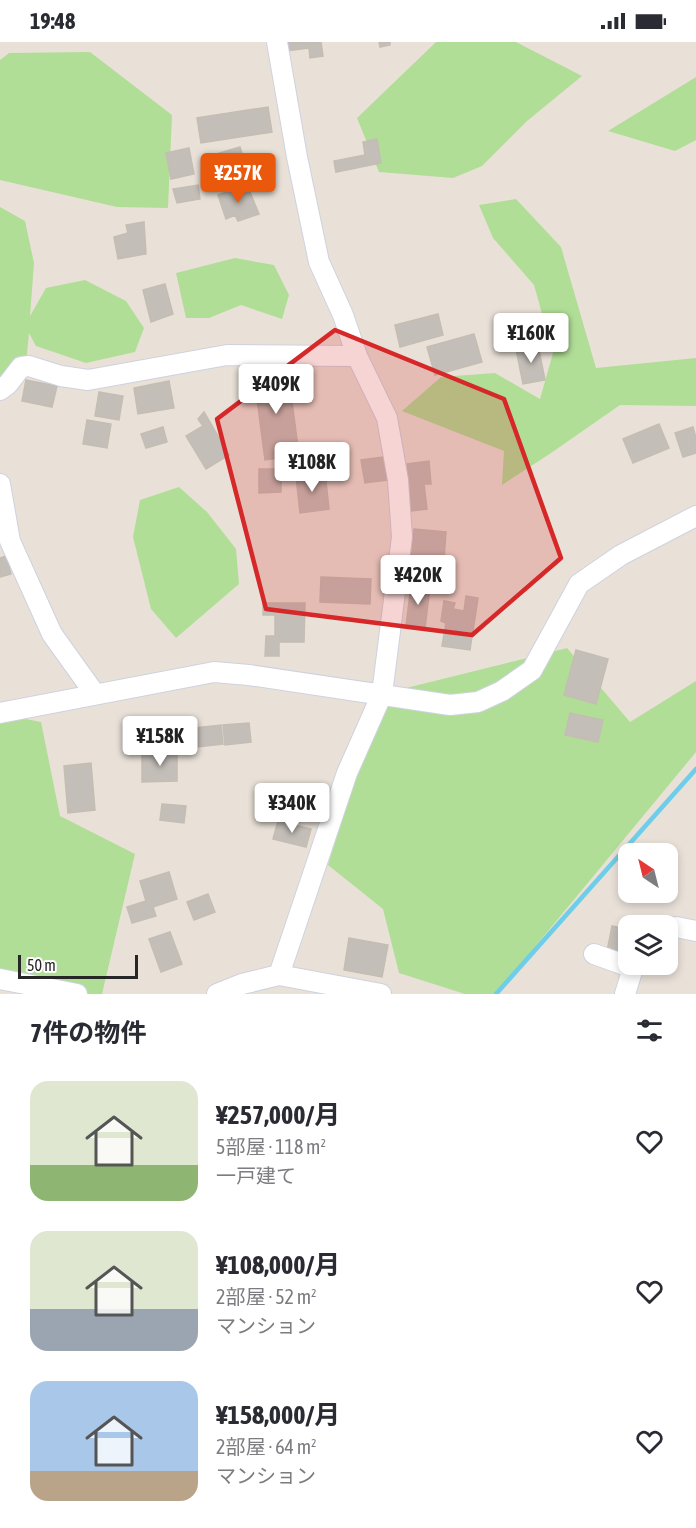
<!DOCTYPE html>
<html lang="ja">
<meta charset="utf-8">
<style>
:root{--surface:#fff;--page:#f2f2f3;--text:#2b2b33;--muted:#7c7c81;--accent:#ea580c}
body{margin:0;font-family:"Asap Condensed","Noto Sans JP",sans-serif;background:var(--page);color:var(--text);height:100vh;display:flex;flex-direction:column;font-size:22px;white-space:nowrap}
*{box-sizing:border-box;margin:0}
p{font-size:20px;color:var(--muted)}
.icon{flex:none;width:33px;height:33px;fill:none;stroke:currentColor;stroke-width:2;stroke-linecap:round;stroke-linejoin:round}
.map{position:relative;height:952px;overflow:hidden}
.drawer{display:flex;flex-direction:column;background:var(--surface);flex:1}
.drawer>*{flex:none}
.needle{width:39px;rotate:325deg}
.tools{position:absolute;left:618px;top:801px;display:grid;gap:12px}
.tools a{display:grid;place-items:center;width:60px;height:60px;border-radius:12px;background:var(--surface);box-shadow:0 3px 9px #0003;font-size:30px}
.scale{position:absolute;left:18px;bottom:15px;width:120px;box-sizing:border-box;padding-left:6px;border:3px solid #262626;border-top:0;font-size:16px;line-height:21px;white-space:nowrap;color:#262626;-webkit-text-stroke:4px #fff;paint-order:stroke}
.price{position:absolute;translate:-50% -51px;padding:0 14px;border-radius:6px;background:#fff;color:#222;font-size:20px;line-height:39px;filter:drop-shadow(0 2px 3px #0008)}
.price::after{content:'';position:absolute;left:50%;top:36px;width:18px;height:14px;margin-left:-9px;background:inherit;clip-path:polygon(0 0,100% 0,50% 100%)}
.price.active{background:var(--accent);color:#fff}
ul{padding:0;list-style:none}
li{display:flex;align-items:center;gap:18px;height:150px;padding:0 30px}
li span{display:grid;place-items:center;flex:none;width:168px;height:120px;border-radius:18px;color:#555}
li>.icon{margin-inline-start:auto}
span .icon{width:72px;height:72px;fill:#fffc;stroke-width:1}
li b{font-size:26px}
h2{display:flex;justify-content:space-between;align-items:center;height:72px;padding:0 30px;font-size:26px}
.status{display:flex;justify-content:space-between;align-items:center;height:42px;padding:0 30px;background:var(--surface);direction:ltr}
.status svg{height:16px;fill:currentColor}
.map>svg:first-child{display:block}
</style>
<div class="status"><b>19:48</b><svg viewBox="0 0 49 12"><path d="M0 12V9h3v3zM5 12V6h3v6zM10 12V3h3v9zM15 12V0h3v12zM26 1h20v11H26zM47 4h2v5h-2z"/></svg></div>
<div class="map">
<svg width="696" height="952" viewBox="0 0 696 952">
<rect width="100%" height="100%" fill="#e9e1d8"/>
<path fill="#b1de96" d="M436,0H516L582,34L527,79L482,124L453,136L379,130L357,76Z
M90,10L172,73L168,166L117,165L0,138V18L9,11Z
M696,35V98L675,109L608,89Z
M516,157L561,205L596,326L696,316V364L620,363L551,411L502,443L504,409L402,369L441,335L495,331L540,357L553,311L534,243L493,196L479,163Z
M0,165L25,179L34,221L30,274L46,246L85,238L126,259L144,286L135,310L86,321L36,304L29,291L26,321L0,339Z
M235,216L274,223L289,253L282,277L241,263L209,276H186L176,231Z
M179,445L207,470L236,507L239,542L176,596L151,567L133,495L140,458Z
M567,606L630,680L696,639V710L496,952H465L399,931L383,867L328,823L382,652Z
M0,672L41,680L60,774L135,812L102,952H82L0,931Z"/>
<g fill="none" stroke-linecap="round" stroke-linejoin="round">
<path stroke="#6ecde8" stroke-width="4.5" d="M496,952L696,727"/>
</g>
<path fill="#c4beb8" stroke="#c4bdb2" stroke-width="1.5" d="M285,0H321L323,14L310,16L309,6L286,9Z
M379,0H390V3L380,5Z
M268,65L272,90L201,101L197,76Z
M377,97L381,121L336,130L334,119L365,113L363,100Z
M240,105L247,128L221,136L213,113Z
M189,106L194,132L171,137L166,111Z
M198,143L200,157L177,161L173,147Z
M247,143L259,172L238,179L235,173L226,177L218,153Z
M144,180L146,212L118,217L114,195L128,191L126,183Z
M165,242L173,272L151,280L143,248Z
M438,272L443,293L400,305L395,283Z
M474,292L482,320L435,333L427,305Z
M538,303L545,338L523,342L516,307Z
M288,329L299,413L265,418L254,334Z
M26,338L57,344L52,365L22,359Z
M169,339L174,366L138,372L134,346Z
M99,350L123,354L119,378L95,374Z
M204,370L229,413L206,427L186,394L203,384L198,377Z
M87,378L111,382L107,406L83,402Z
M659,382L669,406L633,421L623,397Z
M163,385L167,400L146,406L141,392Z
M693,385L696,396V411L683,415L675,391Z
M383,415L387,438L365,441L361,418Z
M429,419L431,442H424L427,467L411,469L407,422Z
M259,427H281V450L259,451Z
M325,430L329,467L300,471L296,434Z
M414,487L446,490L443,531L410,529Z
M6,514L11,532L0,535V516Z
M321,535L371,537L370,562L320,560Z
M411,543L430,545L425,586L406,584Z
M466,554L478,556L470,608L442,604L446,581L441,579L444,559L455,561L453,567L464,569Z
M263,561H305L304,600H279V614H265L266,594H275V573H263Z
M576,608L608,617L596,662L564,653Z
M570,671L603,678L598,700L565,693Z
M249,681L251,700L225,703L223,683Z
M221,683L223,702L197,705L195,686Z
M177,710V739L142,740V711Z
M91,721L95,768L68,771L64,724Z
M162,762L186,764L184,781L160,778Z
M278,779L311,787L306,805L273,797Z
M169,830L177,857L153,865L156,874L132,881L127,865L146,859L140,839Z
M208,852L215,870L194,878L187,860Z
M612,884L628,887V919L606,914Z
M170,890L182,922L161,930L149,897Z
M349,896L388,903L382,935L344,928Z"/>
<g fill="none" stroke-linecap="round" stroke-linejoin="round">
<defs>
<path id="minor" d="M277,0L297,115L319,220L343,273L357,314L387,376L398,438L402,495L382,652L347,731L279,933
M0,348L8,342L21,325L29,324L61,334L88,338L227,313L357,314
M0,442L10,499L52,592L95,652
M0,671L214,630L249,633L450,663L478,660L502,649L532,628L579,542L621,513L696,474
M676,885L696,889
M594,912L633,926L625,952
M0,937L77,952
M217,952L242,942L279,933L381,952"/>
</defs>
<use href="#minor" stroke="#ced2df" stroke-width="22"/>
<use href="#minor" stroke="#fff" stroke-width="20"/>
</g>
<path fill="#d62828" fill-opacity="0.2" stroke="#d62828" stroke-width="4.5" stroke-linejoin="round" d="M335,288L504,357L561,516L472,593L266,567L217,377Z"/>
</svg>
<div class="tools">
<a><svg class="needle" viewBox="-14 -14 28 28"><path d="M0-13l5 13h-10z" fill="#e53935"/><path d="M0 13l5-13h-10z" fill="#7c7c81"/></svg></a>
<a><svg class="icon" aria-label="layers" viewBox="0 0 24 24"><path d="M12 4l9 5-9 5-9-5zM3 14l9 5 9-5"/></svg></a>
</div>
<div class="scale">50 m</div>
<b class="price active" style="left:238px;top:162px">¥257K</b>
<b class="price" style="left:531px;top:322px">¥160K</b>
<b class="price" style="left:276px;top:373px">¥409K</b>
<b class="price" style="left:312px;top:451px">¥108K</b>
<b class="price" style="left:418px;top:564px">¥420K</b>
<b class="price" style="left:160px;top:725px">¥158K</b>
<b class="price" style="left:292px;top:792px">¥340K</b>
</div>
<section class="drawer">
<h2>7件の物件<svg class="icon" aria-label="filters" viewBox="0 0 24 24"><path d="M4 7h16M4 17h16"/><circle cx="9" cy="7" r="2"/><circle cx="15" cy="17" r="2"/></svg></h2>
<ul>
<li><span style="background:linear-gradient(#dfe7d0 70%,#8fb573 0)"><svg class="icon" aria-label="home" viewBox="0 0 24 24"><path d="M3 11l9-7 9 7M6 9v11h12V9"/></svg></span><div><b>¥257,000/月</b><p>5部屋 · 118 m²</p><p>一戸建て</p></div><svg class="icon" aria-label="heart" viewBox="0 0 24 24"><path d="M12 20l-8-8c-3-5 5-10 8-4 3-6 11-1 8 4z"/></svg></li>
<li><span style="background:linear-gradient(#dfe7d0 65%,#9aa5b1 0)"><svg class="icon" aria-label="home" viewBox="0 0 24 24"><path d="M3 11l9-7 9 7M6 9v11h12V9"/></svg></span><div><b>¥108,000/月</b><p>2部屋 · 52 m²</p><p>マンション</p></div><svg class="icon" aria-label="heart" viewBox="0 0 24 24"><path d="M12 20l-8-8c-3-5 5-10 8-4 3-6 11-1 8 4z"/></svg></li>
<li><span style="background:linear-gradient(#a9c7e8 75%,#b9a48a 0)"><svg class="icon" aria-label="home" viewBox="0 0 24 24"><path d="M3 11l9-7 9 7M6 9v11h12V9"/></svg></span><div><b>¥158,000/月</b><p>2部屋 · 64 m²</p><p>マンション</p></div><svg class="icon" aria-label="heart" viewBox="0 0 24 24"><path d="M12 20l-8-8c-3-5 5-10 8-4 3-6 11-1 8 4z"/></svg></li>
</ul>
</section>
